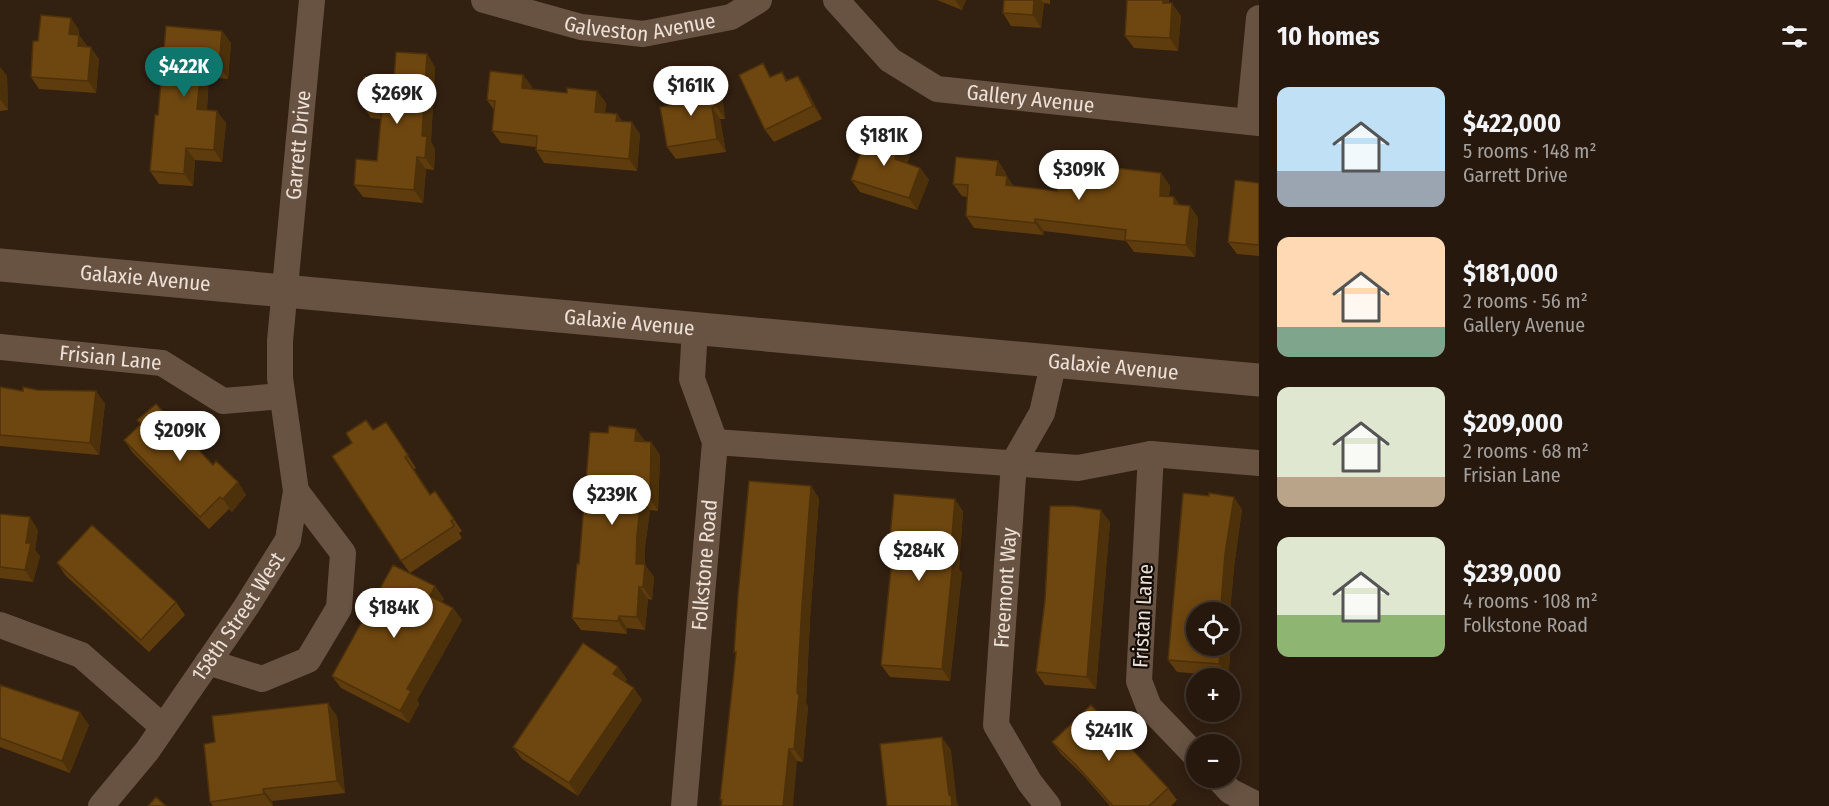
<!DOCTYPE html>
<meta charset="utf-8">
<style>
:root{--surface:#26180d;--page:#2e2116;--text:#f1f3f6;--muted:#a4a09d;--line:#42372e;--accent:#0f766e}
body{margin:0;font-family:"Fira Sans Condensed",sans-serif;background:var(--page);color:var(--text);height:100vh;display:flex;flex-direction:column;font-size:22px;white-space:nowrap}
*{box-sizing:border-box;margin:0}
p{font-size:20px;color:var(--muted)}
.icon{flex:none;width:33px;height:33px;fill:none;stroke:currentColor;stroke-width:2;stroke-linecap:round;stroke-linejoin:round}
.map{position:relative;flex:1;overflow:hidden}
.sheet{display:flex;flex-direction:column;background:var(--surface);width:570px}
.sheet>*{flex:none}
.fabs{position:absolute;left:1186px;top:602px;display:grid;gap:12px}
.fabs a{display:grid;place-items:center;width:54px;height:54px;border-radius:50%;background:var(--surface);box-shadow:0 3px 15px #0003,0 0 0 2px var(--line);font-size:30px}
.price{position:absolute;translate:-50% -51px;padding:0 14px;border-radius:21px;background:#fff;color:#222;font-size:20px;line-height:39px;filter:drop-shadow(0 2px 3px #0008)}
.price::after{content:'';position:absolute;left:50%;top:36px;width:18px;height:14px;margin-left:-9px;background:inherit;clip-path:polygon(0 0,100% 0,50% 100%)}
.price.selected{background:var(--accent);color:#fff}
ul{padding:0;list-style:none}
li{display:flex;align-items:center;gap:18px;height:150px;padding:0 18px}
li span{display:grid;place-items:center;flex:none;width:168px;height:120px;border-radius:12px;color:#555}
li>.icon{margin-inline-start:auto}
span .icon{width:72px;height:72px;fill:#fffc;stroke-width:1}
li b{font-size:26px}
h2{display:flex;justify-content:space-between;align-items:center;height:72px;padding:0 18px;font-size:26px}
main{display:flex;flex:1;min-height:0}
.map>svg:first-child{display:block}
</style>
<main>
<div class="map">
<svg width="1259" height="806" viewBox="0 0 1259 806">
<rect width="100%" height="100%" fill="#322011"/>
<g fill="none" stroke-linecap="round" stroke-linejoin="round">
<g stroke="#685343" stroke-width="26">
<path id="s1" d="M484,0L581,27L643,34L731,17L759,0"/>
<path id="s2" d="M836,0L890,60L937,89L1259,123"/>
<path d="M1249,122L1259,18"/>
<path id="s3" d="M0,347L162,363L223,401L282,396"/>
<path d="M715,442L1078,468L1151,454L1259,463"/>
<path d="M1151,454L1139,681L1149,707L1197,757"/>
<path d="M0,625L81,655L163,727"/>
<path d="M208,662L262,679L308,660L339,608L343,553L296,491"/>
<path d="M1217,777L1230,791L1259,806"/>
<path id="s4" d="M101,806L147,751L246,607L288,540L296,491L280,378V341L312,0"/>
<path id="s5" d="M684,806L715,442L692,379L695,328"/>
<path id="s6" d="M1048,806L1030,783L996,725L1014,462L1042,413L1054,361"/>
</g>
<path stroke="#685343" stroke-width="33" id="s7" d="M0,265L1259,380"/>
</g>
<path fill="#5f3c0d" d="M937,0H966L962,10Z
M1004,0H1050V4L1044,3L1041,28L1011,26L1003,13Z
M1127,0H1169V3L1181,16L1178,51L1134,48L1125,36Z
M79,30V35L88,47L99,59L96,93L39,89L31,77L38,41Z
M222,31L231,43L228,79L209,77L207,110L226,123L222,162L195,160L193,186L159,184L150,171L158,115Z
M427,54L435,67L431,142L435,149L434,170L426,169L423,203L363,197L354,185L377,161L381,119L371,118L363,106L394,79Z
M0,67L7,76L8,110L0,111Z
M782,72L788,81L806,88L822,119L774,142L765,130L772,76Z
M523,75L532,87V89L567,93L597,91L606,103L605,113L617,114L622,121L640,134L637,171L544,163L536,150V147L501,143L492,131L494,110L487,100Z
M713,83L722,95L725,119H720L726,152L676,159L667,147L684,103Z
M901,144L910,156L907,163L920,168L929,180L917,210L860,192L851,180Z
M998,161L1006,173V176L1013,186L1057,191L1078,176L1161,173L1170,186L1169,197H1174L1180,205L1190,206L1198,218L1195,257L1134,252L1126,241L1044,231L1043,235L974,228L966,216L967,197L962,196L953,184Z
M1259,183V256L1237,254L1228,242Z
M0,387L105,403L99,455L0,446Z
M137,420L213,465L238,482L246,495L232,512L229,509L209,529L133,453L124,440L140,424Z
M386,422L416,468L414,469L431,495L435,491L462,531L459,533L462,538L410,573L401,561L373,430Z
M636,429L645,442H651L660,455L658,511L650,510L645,547V565L654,577L652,600L648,599L645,630L627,628V634L581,630L572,618L579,564L608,433Z
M819,498L810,619L806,703L808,706L803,762L797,761L722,803L720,800L736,654L734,652Z
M1242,509L1234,567L1230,612H1197L1231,646L1228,676L1177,672L1168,660Z
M963,511L959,569L962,573L950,681L890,677L881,665L892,553L889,548Z
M0,514L38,530L35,550L40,556L33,582L0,578Z
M1110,522L1096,689L1045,685L1036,672Z
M57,563L176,602L185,615L149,652L66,576Z
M435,586L444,599L442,602L453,608L462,620L417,700L419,704L409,723L341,688L332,676Z
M627,679L625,682L642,700L578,796L522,759L513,747Z
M0,685L89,725L70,773L0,747Z
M337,716L345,793L272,801L273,806H213L210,802L215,742Z
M1052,742L1168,788L1177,800L1171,806H1110L1083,775L1061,754Z"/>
<path fill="#4d310a" d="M955,0H966L962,10Z
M1034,0H1041L1044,3L1041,28L1033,15Z
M1163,0H1169L1168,2L1172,7V3L1181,16L1178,51L1170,38Z
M71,18L79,30L78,46L69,34Z
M222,31L231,43L228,79L219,66Z
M79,35L88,47L78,46Z
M91,47L99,59L96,93L88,81Z
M427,54L435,67L431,142L435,149L434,170L425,158L422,136Z
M201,65L209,77L206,121L197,109Z
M0,67L7,76L8,110L0,99Z
M523,75L532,87L531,100L522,88Z
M798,76L806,88L822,119L813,106Z
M713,83L722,95L725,119L716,106Z
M597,91L606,103L603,124L595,112Z
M712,107L720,119L726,152L717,139Z
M217,111L226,123L222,162L214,150Z
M617,114L626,126L616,121Z
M632,122L640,134L637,171L629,159Z
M901,144L910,156L904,171L895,159Z
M186,148L195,160L193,186L184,174Z
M417,157L426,169L423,203L414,190Z
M998,161L1006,173L1005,188L996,175Z
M920,168L929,180L917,210L909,198Z
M1161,173L1170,186L1168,208L1160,196Z
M1007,176L1015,188L1006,185Z
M1174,197L1183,209L1174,204Z
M1190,206L1198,218L1195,257L1186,245Z
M1035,219L1044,231L1043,235L1035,223Z
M96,391L105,403L99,455L90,443Z
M636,429L645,441L644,454L635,441Z
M651,442L660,455L658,511L650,498Z
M238,482L246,495L232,512L223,499Z
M811,486L819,498L810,619L806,703L808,706L803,762L794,749L802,606Z
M1234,497L1242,509L1234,567L1230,612H1226L1221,605L1225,554Z
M641,498L650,510L645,547V565L654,577L652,600L643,587L636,564L637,535Z
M955,499L963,511L959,569L962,573L950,681L942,669Z
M1101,510L1110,522L1096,689L1087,677Z
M30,517L38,530L35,550L40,556L33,582L25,570L26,543Z
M435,586L444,599L439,608L430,596Z
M639,587L648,599L645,630L637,617Z
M1218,604L1224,612H1217Z
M453,608L462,620L417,700L419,704L409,723L400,711L407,689Z
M619,616L627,628V634L618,621Z
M1221,645H1230L1231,646L1228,676L1219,664Z
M618,667L627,679L622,687L613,674Z
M634,688L642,700L578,796L569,783Z
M328,703L337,716L345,793L337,781Z
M80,712L89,725L70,773L62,761Z
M942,737L951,750L957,803L959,806H952L949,795Z
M789,749L797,761L793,806H783Z
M263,789L272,801L273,806L264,794Z"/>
<path fill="#6e460f" stroke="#4d310a" stroke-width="1.5" d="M1004,0H1034L1033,15L1003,13Z
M1127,0H1163V3H1172L1170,38L1125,36Z
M41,15L71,18L69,34L79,35L78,46L91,47L88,81L31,77L33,41H38Z
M166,26L222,31L219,66L201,65L197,109L217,111L214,150L186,148L184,174L150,171L155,115H158Z
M396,52L427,54L422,136H427L425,158L417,157L414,190L354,185L356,159L377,161L382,107L363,106L364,77L394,79Z
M763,63L770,77L782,72L786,81L798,76L813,106L765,130L739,75Z
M490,71L523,75L522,88L567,93V88L597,91L595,112L617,114L616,121L632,122L629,159L536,150L537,136L492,131L495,101L487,100Z
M713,83L716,106L712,107L717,139L667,147L660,107L684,103L682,88Z
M868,132L901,144L895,159L920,168L909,198L851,180Z
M956,157L998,161L996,175L1007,176L1006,185L1057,191L1059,174L1078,176L1079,164L1161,173L1160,196L1174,197V204L1190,206L1186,245L1125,240L1126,230L1035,219V223L966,216L968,185L953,184Z
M1235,180L1259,183V245L1228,242Z
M0,387L23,391V387L37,390L96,391L90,443L0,435Z
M156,404L213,465L216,461L238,482L223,499L220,497L200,517L124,440L141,424L137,420Z
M366,420L373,430L386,422L408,455L405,457L430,495L435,491L454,519L451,521L454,526L401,561L332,456L352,443L346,433Z
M609,426L636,429L635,441L651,442L650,498H641L637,535L636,564H645L643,587H639L637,617L619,616L618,621L572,618L577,564H579L590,432L608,433Z
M749,481L811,486L802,606L797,693L799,694L794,749H789L783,806H721L722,800H720L736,652H734L738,595Z
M1183,493L1209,496V493L1234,497L1225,554L1221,605L1218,604L1217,612H1197V645H1221L1219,664L1168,660Z
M894,494L955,499L950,561H953L942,669L881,665L893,549L889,548Z
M1050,506H1074L1101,510L1087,677L1036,672L1045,600Z
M0,514L30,517L26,543H31L25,570L0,567Z
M92,525L176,602L141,640L57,563Z
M393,565L435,586L430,596L453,608L407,689L411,691L400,711L332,676Z
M583,643L618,667L613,674L634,688L569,783L513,747Z
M0,685L80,712L62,761L0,738Z
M328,703L337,781L263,789L264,794L210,802L204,744L215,742L212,716Z
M1091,705L1168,788L1149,806H1113L1074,763L1052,742Z
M942,737L949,795H951L952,806H887L880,744Z
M156,797L166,806H148Z"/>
<g text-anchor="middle" stroke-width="4.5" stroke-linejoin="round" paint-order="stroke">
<g font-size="21" fill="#ede0d7" stroke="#140c06">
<text dy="7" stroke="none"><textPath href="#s1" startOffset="160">Galveston Avenue</textPath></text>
<text dy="7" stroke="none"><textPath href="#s2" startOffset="230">Gallery Avenue</textPath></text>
<text dy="7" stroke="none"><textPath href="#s4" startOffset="723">Garrett Drive</textPath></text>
<text dy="7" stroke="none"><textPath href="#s7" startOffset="146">Galaxie Avenue</textPath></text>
<text dy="7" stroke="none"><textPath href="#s7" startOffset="632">Galaxie Avenue</textPath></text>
<text dy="7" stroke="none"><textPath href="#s3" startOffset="111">Frisian Lane</textPath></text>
<text dy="7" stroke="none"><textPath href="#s7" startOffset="1118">Galaxie Avenue</textPath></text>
<text dy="7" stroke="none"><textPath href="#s5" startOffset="242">Folkstone Road</textPath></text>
<text dy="7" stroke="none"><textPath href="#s6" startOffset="234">Freemont Way</textPath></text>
<text dy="7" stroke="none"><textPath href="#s4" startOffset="234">158th Street West</textPath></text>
<text transform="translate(1143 616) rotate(-87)" y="7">Fristan Lane</text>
</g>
</g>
</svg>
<div class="fabs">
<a><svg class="icon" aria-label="locate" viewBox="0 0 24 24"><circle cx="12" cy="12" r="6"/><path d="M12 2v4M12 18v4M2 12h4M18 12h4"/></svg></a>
<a>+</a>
<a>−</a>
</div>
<b class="price selected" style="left:184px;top:98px">$422K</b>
<b class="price" style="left:691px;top:117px">$161K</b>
<b class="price" style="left:397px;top:125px">$269K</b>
<b class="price" style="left:884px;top:167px">$181K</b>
<b class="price" style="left:1079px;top:201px">$309K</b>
<b class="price" style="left:180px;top:462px">$209K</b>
<b class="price" style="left:612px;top:526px">$239K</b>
<b class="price" style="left:919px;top:582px">$284K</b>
<b class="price" style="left:394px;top:639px">$184K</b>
<b class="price" style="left:1109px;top:762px">$241K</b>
</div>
<section class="sheet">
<h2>10 homes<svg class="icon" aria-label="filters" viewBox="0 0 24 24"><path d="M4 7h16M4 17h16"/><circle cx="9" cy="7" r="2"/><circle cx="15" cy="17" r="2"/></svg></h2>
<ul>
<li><span style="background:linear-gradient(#bfe0f5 70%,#9aa5b1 0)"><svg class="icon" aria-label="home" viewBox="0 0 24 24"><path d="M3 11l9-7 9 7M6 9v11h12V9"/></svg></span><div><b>$422,000</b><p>5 rooms · 148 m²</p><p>Garrett Drive</p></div></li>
<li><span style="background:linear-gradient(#ffd9b3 75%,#7fa58c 0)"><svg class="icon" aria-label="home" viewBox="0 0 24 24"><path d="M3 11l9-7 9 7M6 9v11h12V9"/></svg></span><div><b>$181,000</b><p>2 rooms · 56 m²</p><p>Gallery Avenue</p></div></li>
<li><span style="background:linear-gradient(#dfe7d0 75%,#b9a48a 0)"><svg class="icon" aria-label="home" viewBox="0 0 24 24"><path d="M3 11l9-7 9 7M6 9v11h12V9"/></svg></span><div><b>$209,000</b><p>2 rooms · 68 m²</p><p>Frisian Lane</p></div></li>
<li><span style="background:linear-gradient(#dfe7d0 65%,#8fb573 0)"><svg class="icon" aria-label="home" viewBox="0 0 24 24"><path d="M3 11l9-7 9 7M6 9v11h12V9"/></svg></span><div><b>$239,000</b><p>4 rooms · 108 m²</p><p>Folkstone Road</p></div></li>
</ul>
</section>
</main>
